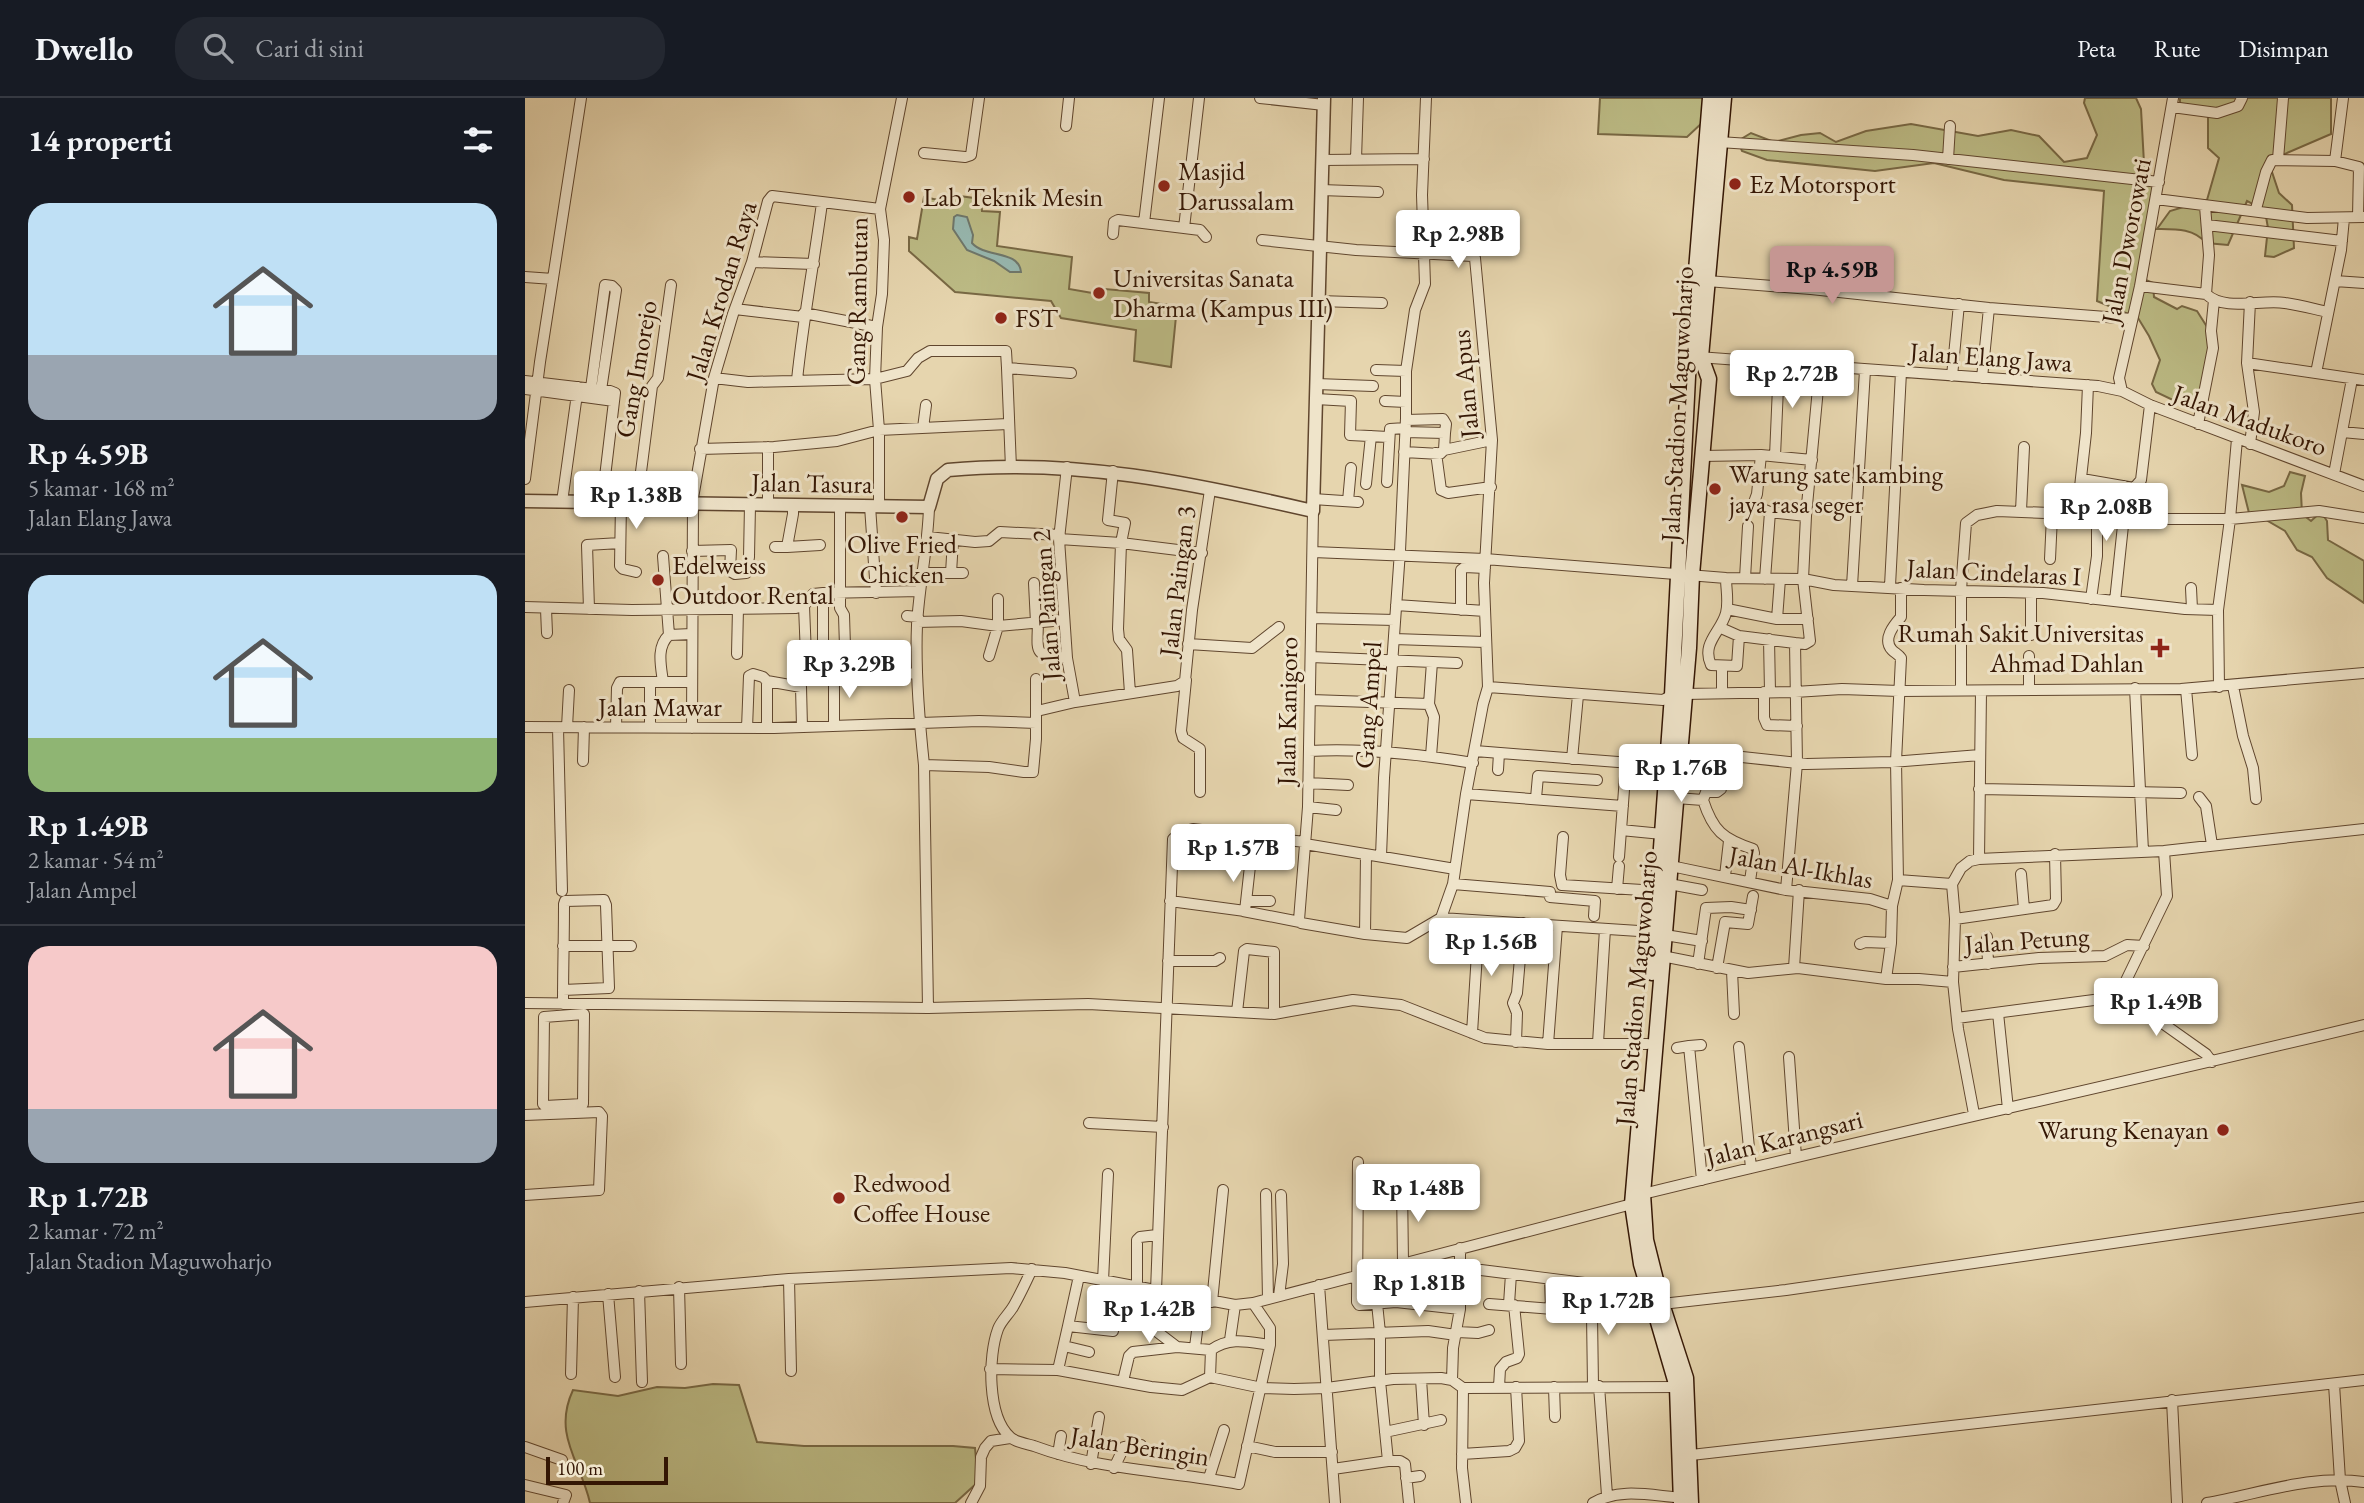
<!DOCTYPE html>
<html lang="id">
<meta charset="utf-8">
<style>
:root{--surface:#171b24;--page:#242831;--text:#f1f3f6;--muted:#9ea1a6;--line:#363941;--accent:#c59692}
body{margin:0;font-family:"EB Garamond",serif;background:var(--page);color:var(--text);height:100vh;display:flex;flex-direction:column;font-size:26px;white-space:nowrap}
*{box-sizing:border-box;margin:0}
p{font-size:23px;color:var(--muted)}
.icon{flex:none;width:38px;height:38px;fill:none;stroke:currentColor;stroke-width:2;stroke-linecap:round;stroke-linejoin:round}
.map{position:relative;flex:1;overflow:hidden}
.drawer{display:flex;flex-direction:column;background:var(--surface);width:525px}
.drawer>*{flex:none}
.scale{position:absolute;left:21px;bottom:18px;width:122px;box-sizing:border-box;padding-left:7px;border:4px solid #341604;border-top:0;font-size:19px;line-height:24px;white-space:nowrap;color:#341604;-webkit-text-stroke:5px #efe4ca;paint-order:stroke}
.price{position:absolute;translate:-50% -60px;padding:0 16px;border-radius:7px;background:#fff;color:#222;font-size:23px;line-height:46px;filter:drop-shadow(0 2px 4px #0008)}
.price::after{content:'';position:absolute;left:50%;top:42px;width:21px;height:16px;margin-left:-10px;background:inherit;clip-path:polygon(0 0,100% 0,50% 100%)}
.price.selected{background:var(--accent);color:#111}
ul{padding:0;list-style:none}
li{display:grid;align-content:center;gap:14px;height:371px;padding:0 28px}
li+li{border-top:2px solid var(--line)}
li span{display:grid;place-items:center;height:217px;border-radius:21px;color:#555}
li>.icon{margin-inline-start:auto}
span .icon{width:126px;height:126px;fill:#fffc;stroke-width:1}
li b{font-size:30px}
h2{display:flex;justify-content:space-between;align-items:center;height:84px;padding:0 28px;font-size:30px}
header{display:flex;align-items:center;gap:42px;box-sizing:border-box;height:98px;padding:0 35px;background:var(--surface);border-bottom:2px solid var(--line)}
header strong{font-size:33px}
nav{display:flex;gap:38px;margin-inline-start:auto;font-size:24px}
.search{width:490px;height:63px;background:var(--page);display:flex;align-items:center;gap:18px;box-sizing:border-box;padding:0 24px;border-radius:28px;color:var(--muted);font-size:26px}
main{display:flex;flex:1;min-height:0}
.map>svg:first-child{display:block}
</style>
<header>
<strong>Dwello</strong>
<div class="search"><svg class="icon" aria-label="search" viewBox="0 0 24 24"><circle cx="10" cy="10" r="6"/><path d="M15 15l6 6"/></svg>Cari di sini</div>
<nav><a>Peta</a><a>Rute</a><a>Disimpan</a></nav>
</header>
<main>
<section class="drawer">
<h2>14 properti<svg class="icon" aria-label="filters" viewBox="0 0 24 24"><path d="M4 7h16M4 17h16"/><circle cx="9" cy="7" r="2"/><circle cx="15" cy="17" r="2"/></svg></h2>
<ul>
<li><span style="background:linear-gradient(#bfe0f5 70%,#9aa5b1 0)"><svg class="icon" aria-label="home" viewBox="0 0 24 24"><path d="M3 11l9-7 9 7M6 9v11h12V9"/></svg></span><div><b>Rp 4.59B</b><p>5 kamar · 168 m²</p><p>Jalan Elang Jawa</p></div></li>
<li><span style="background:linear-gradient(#bfe0f5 75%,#8fb573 0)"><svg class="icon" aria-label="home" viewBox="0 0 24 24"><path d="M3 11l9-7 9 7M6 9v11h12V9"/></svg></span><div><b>Rp 1.49B</b><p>2 kamar · 54 m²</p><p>Jalan Ampel</p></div></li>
<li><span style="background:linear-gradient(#f6c9c9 75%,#9aa5b1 0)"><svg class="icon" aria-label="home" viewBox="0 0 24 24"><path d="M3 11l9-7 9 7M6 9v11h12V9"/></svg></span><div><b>Rp 1.72B</b><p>2 kamar · 72 m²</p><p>Jalan Stadion Maguwoharjo</p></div></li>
</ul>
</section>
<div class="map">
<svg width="1839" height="1405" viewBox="0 0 1839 1405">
<rect width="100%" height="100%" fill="#e6d5ae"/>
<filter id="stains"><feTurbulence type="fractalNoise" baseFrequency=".00286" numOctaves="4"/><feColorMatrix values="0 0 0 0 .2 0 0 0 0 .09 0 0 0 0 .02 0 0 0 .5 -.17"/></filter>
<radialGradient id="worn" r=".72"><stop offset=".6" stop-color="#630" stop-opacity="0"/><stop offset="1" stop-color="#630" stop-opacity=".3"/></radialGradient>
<path fill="#bcbb85" stroke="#786844" stroke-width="2" d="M1075,0H1181L1178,24L1162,39L1073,36Z
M1560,0H1611L1616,11L1619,65L1633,95L1616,180L1628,185L1629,199L1652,211L1657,208L1672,213L1689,240L1675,301L1652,304L1631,294L1627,286L1635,262L1624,238L1610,215L1608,218L1572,203L1579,93L1479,82L1409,65L1350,73L1242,62L1217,53L1213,43L1226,35L1249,44L1276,37L1295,35L1311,44L1341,33L1386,26L1453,38L1486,32L1514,38L1539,64L1562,60L1572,37L1559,5Z
M1655,0H1806V36L1755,58L1745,68L1754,95L1767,107L1769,150L1749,159L1740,158L1743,130L1740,113L1722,103L1703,147L1681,145C1669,130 1650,131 1632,131L1645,113L1682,102L1694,60L1683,50V18L1655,6Z
M420,96L456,101L457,113L475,114L472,148L547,159L544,191L579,197L580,191L624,195V204L652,208L646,269L609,263L611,232L536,220L526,203L430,194L384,153V139L392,141L399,99L418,103Z
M1765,374L1780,378L1776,395L1777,416L1786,423L1796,414L1802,423L1803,442L1839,463V505L1802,480L1787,459L1772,452L1760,433L1741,422L1725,419L1717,387L1744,394L1759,388Z
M188,1286L214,1287L232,1344L279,1348H428L450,1350L453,1384L430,1405H65C56,1364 27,1337 48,1292L93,1298L132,1289L160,1290Z"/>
<path fill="#97b8b0" stroke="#6f776b" stroke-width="2" d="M432,117L442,119L448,137L447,145C460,160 494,152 496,174H485L469,163L442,152L428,131L429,119Z"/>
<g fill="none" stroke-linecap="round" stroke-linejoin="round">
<defs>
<path id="minor" d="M735,0L799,7
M1647,9L1692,15L1713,8L1717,0
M541,28L544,0
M1194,44L1388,57L1634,84
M399,55L440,59L446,57L454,0
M831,61L833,0
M1423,61L1425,28
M1753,61L1758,0
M797,62L899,61
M1810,63L1834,69L1833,119
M796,92L853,94
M1631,101L1782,120L1839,119
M1680,108L1684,157L1681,196
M1731,111L1741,74L1747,62L1810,63L1818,0
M619,125L634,0
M1682,127L1817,143
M659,130L675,132L681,139
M588,136L589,124L593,122L659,130L674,0
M737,142L831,152L948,158L950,160L967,342L959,485L963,589L958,606L941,696L928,786L916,820L882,840L840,836L776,825L774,822L783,709L788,413
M227,164L289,166
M0,179L28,181
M1182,183L1286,191L1464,210L1607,221
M1810,183L1839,185
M1615,188L1681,196C1700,214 1736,201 1760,205C1775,207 1789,211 1803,214
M794,203L857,205
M210,211L278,219
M279,215L352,229
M1173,259L1573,288L1597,293L1625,307L1839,388
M1722,265L1839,282
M482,270L486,370
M851,272L881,273
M1791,275L1816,152L1819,120
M1427,278L1434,206
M189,280L223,284L350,281L382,273L393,260L405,253H481L482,270L546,275
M1457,280L1464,210
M272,282C278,223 289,164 297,105
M0,283L85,293L90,295L77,404
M791,286L848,288
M66,290L80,187L87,188L91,192L76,292
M0,291L89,303
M1597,293L1594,280L1615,188L1648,0
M791,301L826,303L825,337L863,339
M860,303L881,304
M881,322L918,321L921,326L920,335
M1673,326L1688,250L1686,233L1689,202
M398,330L401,307
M880,334L920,335L919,352
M1817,334L1839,336
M1725,346L1729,314L1722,265L1725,204
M243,349V407
M175,351L249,349L312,343L354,332L483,326
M879,354L915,356L919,352L967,342
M911,355L916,392L923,395L966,389
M1177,358L1236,357
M1250,358L1254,266
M588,373L583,422L600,425L596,445L593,531L594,541L602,552L605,595
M1809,376L1827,281
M0,381L15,264L56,0
M1557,381L1609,390L1616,382L1625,307
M862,384L865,331L881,330
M841,386L846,338
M788,401L833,404
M823,403L826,370
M37,404L53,289
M96,404L95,468L98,471L111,474
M112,405L127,288L133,280L146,187
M315,408V510L319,517L321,580
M345,408L351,495
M354,409V332L350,281L352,229L357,196L359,142L355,111L377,0
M404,409C403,449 394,488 392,527C390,574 394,620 399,667L464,669L499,674H508L511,641V581
M1496,413L1499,349
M1245,414L1281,418
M1552,416L1561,335L1563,287
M403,439L450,444L464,443L475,434L535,437
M534,441L596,445L677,455
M250,449H262L268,416V407
M262,449L295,447
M167,453L206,452L205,473L210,476L221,475L224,459L225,407
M788,454L960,461L1201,480L1278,481L1309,487L1399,492L1518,495L1660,511L1693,512
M138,458L144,537L167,536
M1525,461L1527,418L1529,415
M396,475H438
M426,475L428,442
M1201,480C1201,491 1204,504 1201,515C1196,534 1176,545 1186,567L1212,568L1214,538
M1220,480L1223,428
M1240,481L1245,414L1228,407L1232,396L1236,357L1287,362
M1255,481L1252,521H1283
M509,485L511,525
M1327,488L1340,272
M1365,488L1376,274
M1666,490L1667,511
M1566,501L1572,458V417
M1590,503L1599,418V388
M871,507L960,513
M279,508L281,558
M0,509L107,512L271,510L279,508L288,496L298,495L395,493
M21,511L22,535
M64,511L62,447L95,445
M1202,511L1252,521
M936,512V472L940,469L960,470
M382,518L393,519
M787,520L870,522
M392,524L436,523L473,528L539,522
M513,525C512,558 509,556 542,560
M1196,530L1214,538L1270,545
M1506,537V495
M869,541L960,544
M1244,541L1245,594
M663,546L727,550L754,529
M212,556L213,510
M464,558L473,528V501
M786,559L932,565
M1197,568V595
M358,577L392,575
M298,581V495
M661,582L656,633L658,640L675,651V694
M242,583L276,589L277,629
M138,584C136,568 131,549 144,537
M1708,588L1718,638L1728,670L1731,701
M963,589L1138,602L1147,597L1160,596L1270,594L1317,591L1374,593L1656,591L1839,575
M1694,589L1693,512L1705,421L1712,341
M1610,590L1618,753
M1661,591L1667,657
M1436,592V492L1441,425L1452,417L1472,413L1599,418L1628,421H1705L1794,413L1839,420
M1504,592V558
M1239,594V620L1242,627L1272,628
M786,602L904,606
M550,604L652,588L660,583L667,512L685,392
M512,613L550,604L542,560L534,441L542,369
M125,628V584
M309,628V581
M0,629L249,630L454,623L511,625
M42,629L44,592
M91,629L92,590L95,584H167
M33,630L37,793
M167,630L168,400L189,280L208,216L227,164L243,103L247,98L355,111
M222,630L224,578L228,576L238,579L242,583V630
M1152,652L1282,666L1367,664L1455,657
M784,653C839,650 894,656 948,665
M950,653L1145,668
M906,658L909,619L904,606L907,564
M1047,661L1053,597
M58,663L59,629
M399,667L403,910
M973,672L974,655
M783,685L823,687
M1454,691L1656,695
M941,696L1098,708
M1674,699L1681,708L1687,747
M1011,700L1013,678L1072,682
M1151,700L1178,702C1188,733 1198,741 1228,751L1229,755L1225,783
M1178,702L1181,694H1192L1196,691L1199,657
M783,709L811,712
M1096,732L1137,736
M1038,739L1035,777L1037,787L1133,793
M780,746L930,771
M856,758L859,680L875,453L881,320V273L890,212L900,186L897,97L901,0
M1094,759L1101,665
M1454,761L1639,753L1839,731
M1146,768L1261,792L1345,801L1367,808
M1496,776L1499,811
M1200,778L1204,743
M1373,782L1427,786
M928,786L1025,794V799L1070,803L1069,818
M1144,786L1177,792
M1092,791L1094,768
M1261,792L1272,665L1270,545L1280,546L1285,543L1278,481L1281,418L1295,269
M645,803L720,813L725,768
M722,803H745
M718,813L775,824
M916,820L1129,834
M1430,821L1528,807L1531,802L1530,756
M840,836L841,757
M1140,837L1177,843
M1462,839L1463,866
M1335,846L1340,844L1366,845
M38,848H106
M1132,857L1223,875L1273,870L1361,881H1394L1428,884
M643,863H690L695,860
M1173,866L1181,810L1206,809L1226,812
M1428,869L1514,860L1580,858L1602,847L1619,848
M1192,870L1200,824L1223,826L1228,798
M1269,870L1274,792
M1207,873L1209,916
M1361,881L1366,845L1367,808L1373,782L1371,663L1376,560C1374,557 1370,555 1367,552C1357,541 1369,527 1376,519V490
M1595,895L1681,956L1687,964
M0,905L403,910L563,906L749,916L828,902L876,907L960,940L1023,946H1122
M38,906C38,872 39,839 39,806L40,803L79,802L81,807L84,890L38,892
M712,914L719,853L722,851L749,854V916
M1473,915L1483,1011
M59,916L58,1006L20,1008L18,1006L19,919Z
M1432,920L1584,900L1595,895L1642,798L1639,753
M947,935L954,823
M991,944L992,915L988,905L992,895L998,825
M1073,945L1080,831
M1023,946L1032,828
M1176,947L1164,948L1177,1082
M1214,949L1226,1070
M1152,950L1164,948
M1264,959L1271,1059
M1449,1016L1433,931L1428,884L1430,821L1427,786L1436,770L1445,763L1454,761L1456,593
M0,1017L74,1014L77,1018L74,1092L0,1097
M564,1025L638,1029
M833,1064L832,1204L834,1207L871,1204L935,1211
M877,1087L878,1165
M741,1096L743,1201
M1118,1096C1358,1037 1599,985 1839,927
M507,1171C501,1184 495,1197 488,1209C483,1217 476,1223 473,1231C463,1258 462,1318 485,1339C490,1344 502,1346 509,1348C576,1373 645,1373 714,1386L745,1247V1230L728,1205
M911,1171L956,1172L1123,1193
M554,1178L543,1228L588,1233
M264,1181L266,1273
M1025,1182L1026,1210
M578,1183L583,1076
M794,1187L810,1405
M606,1188L618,1223L652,1249L686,1252L685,1279
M154,1189L156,1266
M612,1189V1142L615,1139L632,1137
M114,1193L117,1284
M631,1193L648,741L657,734L668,731L780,744
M83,1196L90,1279
M754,1198L758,1166L756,1097
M0,1204L264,1181L486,1170L540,1175L710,1207L728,1205L1107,1106
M687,1204L698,1092
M852,1205L855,1235V1283L863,1363H875L880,1366L884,1405
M964,1206L1054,1213
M984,1206L986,1176
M1137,1206L1261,1192L1839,1109
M932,1234L953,1235L964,1232
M799,1237L903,1233L931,1237
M705,1242L710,1207
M539,1248L564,1254
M670,1249L676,1202
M686,1252C705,1238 724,1244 745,1247
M465,1271L533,1272L626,1289L657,1292L685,1279L737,1290L769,1291L802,1290L868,1281L916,1280L927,1282L938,1290L1152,1289
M533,1272L543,1228
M46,1276L48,1199
M896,1281L899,1327
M927,1282L928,1250L935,1211V1150
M598,1283L604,1258L608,1254L652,1249
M1809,1286L1815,1382L1820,1405
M1068,1288L1067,1217L1070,1187
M1074,1288L1082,1397
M974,1289L975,1271L981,1264L992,1260L994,1256L989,1207
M1029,1289L1030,1319
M938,1290L937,1370L941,1405
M1647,1302L1652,1405
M860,1334L916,1322
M722,1348L750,1354H807
M0,1349L37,1362
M533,1356L536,1338
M937,1356L984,1353L990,1350L994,1343L991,1289
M1166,1357L1839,1282
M566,1366L574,1319
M589,1370L599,1349L616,1347
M808,1371L863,1363
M684,1380L699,1332
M881,1380L895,1378
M0,1387L41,1397L38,1405
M446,1405L455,1388L456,1359L460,1350L466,1343L485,1340
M1068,1405C1097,1388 1131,1399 1162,1400
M1682,1405C1733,1396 1788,1376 1839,1384"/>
<path id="tertiary" d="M0,403L404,409L412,381L423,372C549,360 667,385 788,413L799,0"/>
<path id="secondary" d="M1127,875L1147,597L1164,259L1185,0
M1116,1000L1107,1106L1116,1166L1152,1289L1156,1405
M1166,1405L1161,1280L1137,1206L1121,1142L1118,1096L1164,550L1167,477L1184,281L1176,259L1199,0"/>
</defs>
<use href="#minor" stroke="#60462e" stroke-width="12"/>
<use href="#tertiary" stroke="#60462e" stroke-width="15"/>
<use href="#secondary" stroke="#341604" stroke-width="17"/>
<use href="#minor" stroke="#efe4ca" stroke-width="10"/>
<use href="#tertiary" stroke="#efe4ca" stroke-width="12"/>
<use href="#secondary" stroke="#efe4ca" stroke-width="14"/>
</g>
<g fill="#8f2418" stroke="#efe4ca" stroke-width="2.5">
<circle cx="1210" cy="86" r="7"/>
<circle cx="639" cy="88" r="7"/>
<circle cx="384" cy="99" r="7"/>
<circle cx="574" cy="195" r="7"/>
<circle cx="476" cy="220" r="7"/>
<circle cx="1190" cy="391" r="7"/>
<circle cx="377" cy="419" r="7"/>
<circle cx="133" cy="482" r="7"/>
<path d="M1631.5 539.5h7v7h7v7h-7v7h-7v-7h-7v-7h7z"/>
<circle cx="1698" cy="1032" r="7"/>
<circle cx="314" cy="1100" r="7"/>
</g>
<g text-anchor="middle" stroke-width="6" stroke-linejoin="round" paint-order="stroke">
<g font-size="26" fill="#341604" stroke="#efe4ca" text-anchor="start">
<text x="653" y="82">Masjid<tspan x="653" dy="30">Darussalam</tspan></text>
<text x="1224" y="95">Ez Motorsport</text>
<text x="398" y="108">Lab Teknik Mesin</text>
<text x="588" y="189">Universitas Sanata<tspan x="588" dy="30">Dharma (Kampus III)</tspan></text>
<text x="490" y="229">FST</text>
<text x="1204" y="385">Warung sate kambing<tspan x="1204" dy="30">jaya rasa seger</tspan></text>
<text x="377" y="455" text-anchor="middle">Olive Fried<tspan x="377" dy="30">Chicken</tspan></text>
<text x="147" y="476">Edelweiss<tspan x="147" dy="30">Outdoor Rental</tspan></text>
<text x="1619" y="544" text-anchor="end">Rumah Sakit Universitas<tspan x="1619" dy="30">Ahmad Dahlan</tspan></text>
<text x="1684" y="1041" text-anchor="end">Warung Kenayan</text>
<text x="328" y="1094">Redwood<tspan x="328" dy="30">Coffee House</tspan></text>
</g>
<g font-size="26" fill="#341604" stroke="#efe4ca">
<text transform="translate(1601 143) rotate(-79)" y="9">Jalan Dworowati</text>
<text transform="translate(196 193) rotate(-73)" y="9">Jalan Krodan Raya</text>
<text transform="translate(332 203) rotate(-89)" y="9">Gang Rambutan</text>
<text transform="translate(1466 259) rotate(4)" y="9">Jalan Elang Jawa</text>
<text transform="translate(111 271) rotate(-80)" y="9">Gang Imorejo</text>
<text transform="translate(940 286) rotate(-95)" y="9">Jalan Apus</text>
<text transform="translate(1152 306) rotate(-87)" y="9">Jalan Stadion Maguwoharjo</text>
<text transform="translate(1725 322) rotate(20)" y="9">Jalan Madukoro</text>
<text transform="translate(287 385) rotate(1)" y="9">Jalan Tasura</text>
<text transform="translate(1469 474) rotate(3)" y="9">Jalan Cindelaras I</text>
<text transform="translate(652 483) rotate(-83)" y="9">Jalan Paingan 3</text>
<text transform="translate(521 507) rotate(-94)" y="9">Jalan Paingan 2</text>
<text transform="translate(843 607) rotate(-86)" y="9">Gang Ampel</text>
<text x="135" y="618">Jalan Mawar</text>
<text transform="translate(762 613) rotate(-89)" y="9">Jalan Kanigoro</text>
<text transform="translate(1276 769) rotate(10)" y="9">Jalan Al-Ikhlas</text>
<text transform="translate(1502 842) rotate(-4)" y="9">Jalan Petung</text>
<text transform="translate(1111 890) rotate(-85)" y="9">Jalan Stadion Maguwoharjo</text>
<text transform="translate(1259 1040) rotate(-14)" y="9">Jalan Karangsari</text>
<text transform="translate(615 1348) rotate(9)" y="9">Jalan Beringin</text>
</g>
</g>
<rect width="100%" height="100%" filter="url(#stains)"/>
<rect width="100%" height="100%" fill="url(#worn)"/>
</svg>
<div class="scale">100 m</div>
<b class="price" style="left:933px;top:172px">Rp 2.98B</b>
<b class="price selected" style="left:1307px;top:208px">Rp 4.59B</b>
<b class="price" style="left:1267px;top:312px">Rp 2.72B</b>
<b class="price" style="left:111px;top:433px">Rp 1.38B</b>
<b class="price" style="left:1581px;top:445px">Rp 2.08B</b>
<b class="price" style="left:324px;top:602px">Rp 3.29B</b>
<b class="price" style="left:1156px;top:706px">Rp 1.76B</b>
<b class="price" style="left:708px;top:786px">Rp 1.57B</b>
<b class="price" style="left:966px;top:880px">Rp 1.56B</b>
<b class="price" style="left:1631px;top:940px">Rp 1.49B</b>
<b class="price" style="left:893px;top:1126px">Rp 1.48B</b>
<b class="price" style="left:894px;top:1221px">Rp 1.81B</b>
<b class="price" style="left:1083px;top:1239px">Rp 1.72B</b>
<b class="price" style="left:624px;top:1247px">Rp 1.42B</b>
</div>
</main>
